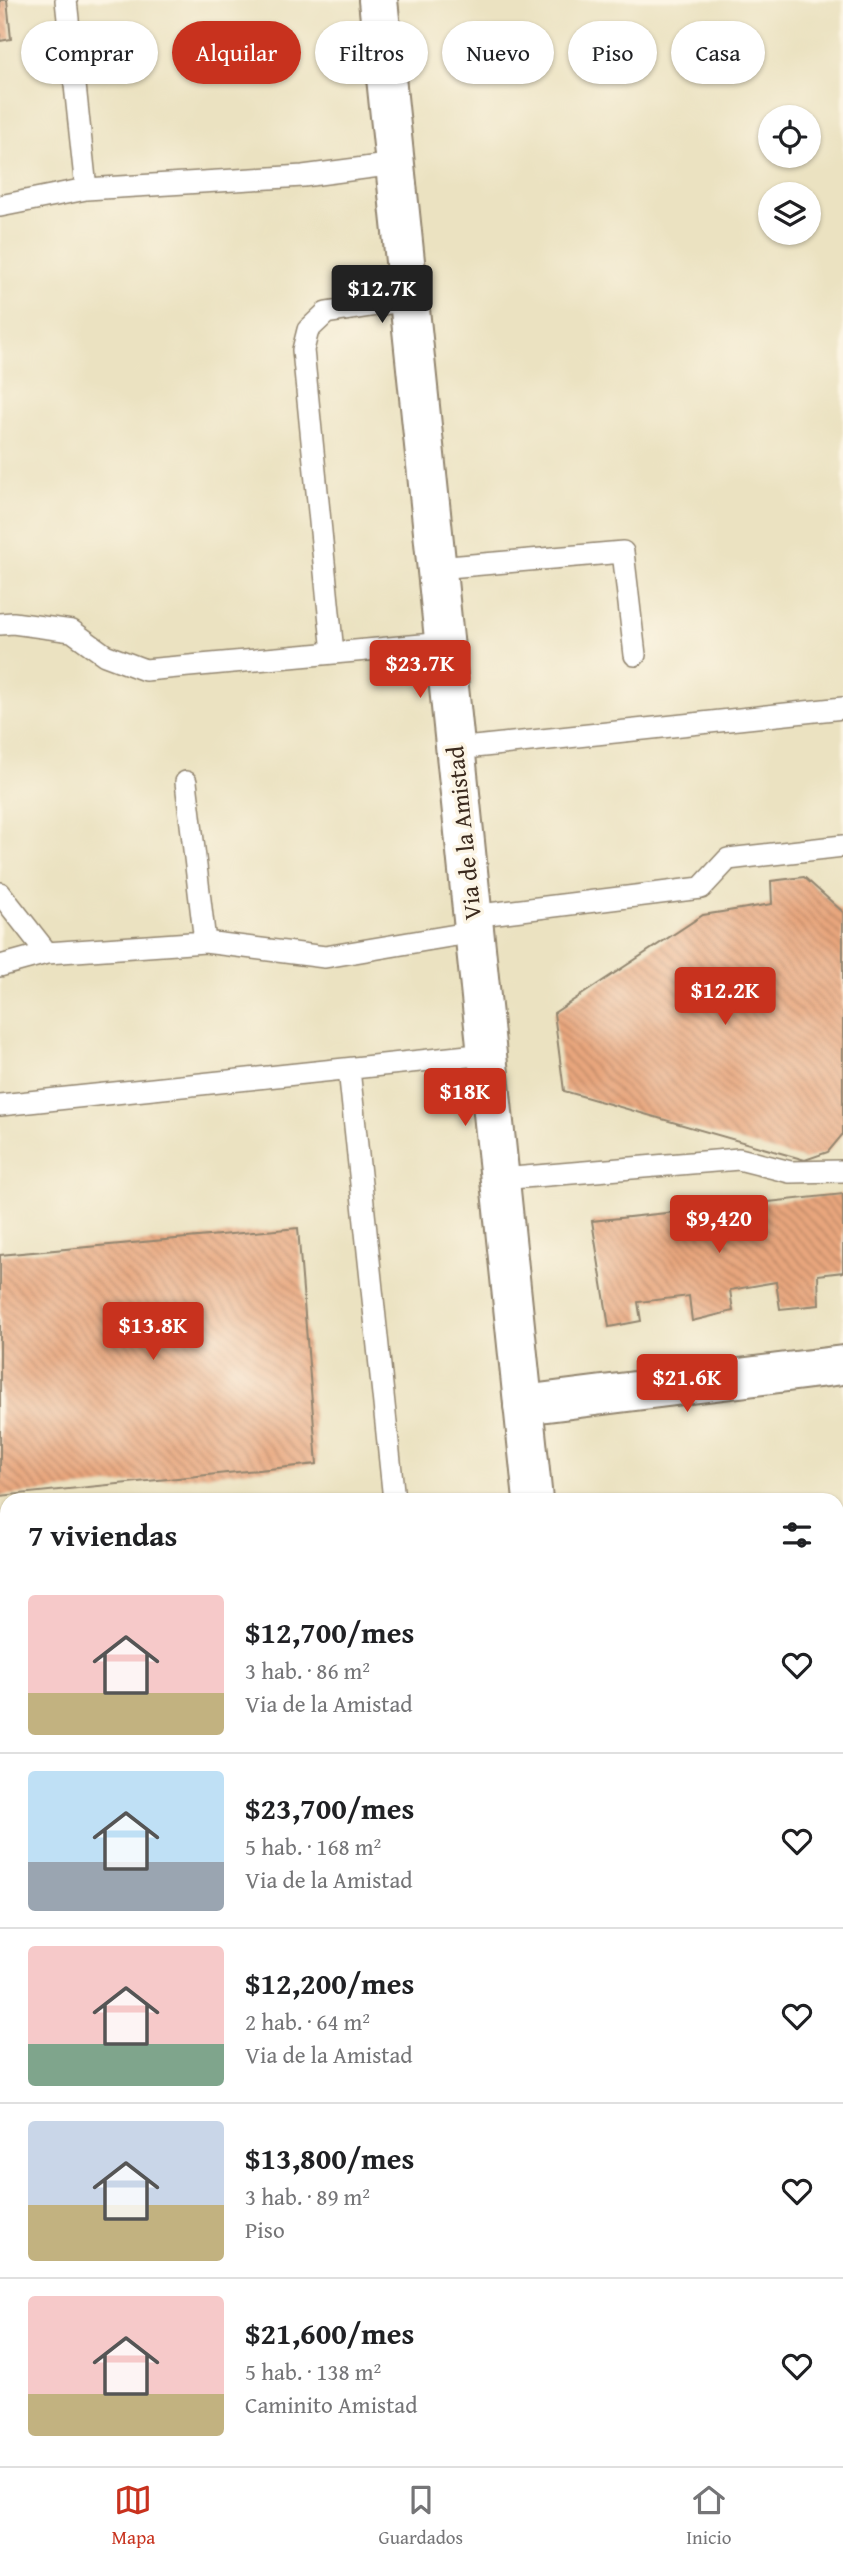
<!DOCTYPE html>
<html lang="es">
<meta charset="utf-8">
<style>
:root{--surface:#fff;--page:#f6f6f6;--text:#202124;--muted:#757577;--line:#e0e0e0;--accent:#c8321e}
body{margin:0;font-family:"Gentium Book Plus",serif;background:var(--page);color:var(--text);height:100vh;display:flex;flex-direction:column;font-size:26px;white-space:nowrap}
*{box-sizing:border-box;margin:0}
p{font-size:23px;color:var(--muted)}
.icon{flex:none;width:38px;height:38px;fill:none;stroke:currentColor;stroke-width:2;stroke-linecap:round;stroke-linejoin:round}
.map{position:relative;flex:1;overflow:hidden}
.sheet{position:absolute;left:0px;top:1493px;width:844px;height:975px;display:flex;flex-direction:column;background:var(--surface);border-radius:21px 21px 0 0;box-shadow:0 2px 5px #0004}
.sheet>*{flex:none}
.banner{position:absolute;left:21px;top:21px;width:802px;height:63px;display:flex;gap:14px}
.controls{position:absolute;left:758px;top:105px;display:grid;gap:14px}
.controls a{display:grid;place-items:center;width:63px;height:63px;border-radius:50%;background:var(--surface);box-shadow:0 2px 5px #0004;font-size:35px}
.price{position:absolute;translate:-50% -60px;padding:0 16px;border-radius:7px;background:var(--accent);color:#fff;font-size:23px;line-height:46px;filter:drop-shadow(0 2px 4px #0008)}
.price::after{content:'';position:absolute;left:50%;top:42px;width:21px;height:16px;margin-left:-10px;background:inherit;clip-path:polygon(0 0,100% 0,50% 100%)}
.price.selected{background:#222;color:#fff}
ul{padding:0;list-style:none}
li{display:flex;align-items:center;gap:21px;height:175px;padding:0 28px}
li+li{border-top:2px solid var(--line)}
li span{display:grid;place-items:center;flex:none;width:196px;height:140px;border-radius:7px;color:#555}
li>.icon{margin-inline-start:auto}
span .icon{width:84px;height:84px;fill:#fffc;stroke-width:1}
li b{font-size:30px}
h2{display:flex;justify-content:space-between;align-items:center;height:84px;padding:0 28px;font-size:30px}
.chip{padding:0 24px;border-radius:32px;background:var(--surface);box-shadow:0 2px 5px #0004;font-size:24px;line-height:63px}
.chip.selected{background:var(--accent);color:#fff}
.tab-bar{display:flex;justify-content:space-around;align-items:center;height:98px;border-top:2px solid var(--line);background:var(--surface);font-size:19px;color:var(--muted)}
.tab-bar a{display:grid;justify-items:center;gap:4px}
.tab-bar .selected{color:var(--accent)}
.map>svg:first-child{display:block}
</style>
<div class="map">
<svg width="843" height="2466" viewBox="0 0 843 2466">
<defs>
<pattern id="building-back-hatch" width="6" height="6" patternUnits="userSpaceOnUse" patternTransform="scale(1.75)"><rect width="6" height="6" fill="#e8a67d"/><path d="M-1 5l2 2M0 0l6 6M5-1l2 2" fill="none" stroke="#bd8766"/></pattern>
</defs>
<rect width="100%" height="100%" fill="#fcf5e5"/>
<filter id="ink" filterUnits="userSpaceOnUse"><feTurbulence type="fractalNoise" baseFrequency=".0143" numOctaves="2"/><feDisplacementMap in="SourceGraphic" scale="14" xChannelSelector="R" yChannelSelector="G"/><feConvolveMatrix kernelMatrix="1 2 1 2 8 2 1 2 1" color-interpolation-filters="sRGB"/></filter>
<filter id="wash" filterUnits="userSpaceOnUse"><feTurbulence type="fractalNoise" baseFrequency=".00686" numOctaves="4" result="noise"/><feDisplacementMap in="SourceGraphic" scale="28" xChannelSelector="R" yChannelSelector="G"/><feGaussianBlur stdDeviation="1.57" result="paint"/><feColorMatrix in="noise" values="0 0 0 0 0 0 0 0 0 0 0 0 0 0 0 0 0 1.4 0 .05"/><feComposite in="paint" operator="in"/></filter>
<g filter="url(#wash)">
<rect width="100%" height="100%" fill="#ebe2c1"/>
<g id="blocks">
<path fill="url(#building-back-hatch)" d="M0,0H7L11,39L0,41Z
M804,877L843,912V1134L828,1152L805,1160L564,1091L554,1013L703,915L772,904L771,881Z
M843,1194V1272L818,1275L819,1305L780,1309L776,1282L730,1290L733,1311L692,1321L689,1296L638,1302L641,1321L609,1327L592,1221Z
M298,1228L317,1464L0,1496V1255Z
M7,1799V1945L0,1946V1800Z"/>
</g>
</g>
<g filter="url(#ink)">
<use href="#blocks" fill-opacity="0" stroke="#938670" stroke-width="2"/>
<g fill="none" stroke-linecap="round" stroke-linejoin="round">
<defs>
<path id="service" d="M66,0L86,189L303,176L395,164
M0,206L86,189
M437,568L623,552L635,655
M0,624L13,623L72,631L105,655L145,670L444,643
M333,653L303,350L308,330L326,313L409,300
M455,749L843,708
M186,782L205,942L325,957L474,932
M0,893L47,953
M472,916L701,888L728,859L843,846
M0,966L47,953L205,942
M349,1069L394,1500
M0,1105L487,1054
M500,1179L739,1159L790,1172L843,1171
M0,1642L7,1641
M0,2011L7,2010
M836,2177L843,2179
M837,2466L843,2446"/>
<path id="minor" d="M523,1405L843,1365
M638,2460L639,2466"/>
<path id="tertiary" d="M378,0L533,1500"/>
<path id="secondary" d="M836,2006H843
M836,2339L843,2331
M753,2466L756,2460"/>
</defs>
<use href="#service" stroke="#938670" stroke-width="24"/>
<use href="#minor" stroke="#938670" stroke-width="42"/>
<use href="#tertiary" stroke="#938670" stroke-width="42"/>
<use href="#secondary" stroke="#938670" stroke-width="42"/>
<use href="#service" stroke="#fff" stroke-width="21"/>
<use href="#minor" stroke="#fff" stroke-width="38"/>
<use href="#tertiary" stroke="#fff" stroke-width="38"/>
<use href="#secondary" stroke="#fff" stroke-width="38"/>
</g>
</g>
<g text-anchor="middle" stroke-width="7" stroke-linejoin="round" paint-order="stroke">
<g font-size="24" fill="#3b2a1e" stroke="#fcf5e5">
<text transform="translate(464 833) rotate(-96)" y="8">Via de la Amistad</text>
</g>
</g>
</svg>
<div class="controls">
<a><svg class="icon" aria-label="locate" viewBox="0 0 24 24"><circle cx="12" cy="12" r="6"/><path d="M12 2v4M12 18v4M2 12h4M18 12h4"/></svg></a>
<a><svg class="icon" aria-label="layers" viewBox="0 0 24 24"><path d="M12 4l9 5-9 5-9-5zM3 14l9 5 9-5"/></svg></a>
</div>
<b class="price selected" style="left:382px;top:325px">$12.7K</b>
<b class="price" style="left:420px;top:700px">$23.7K</b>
<b class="price" style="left:725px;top:1027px">$12.2K</b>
<b class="price" style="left:465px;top:1128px">$18K</b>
<b class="price" style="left:719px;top:1255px">$9,420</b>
<b class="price" style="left:153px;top:1362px">$13.8K</b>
<b class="price" style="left:687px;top:1414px">$21.6K</b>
<div class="banner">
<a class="chip">Comprar</a>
<a class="chip selected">Alquilar</a>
<a class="chip">Filtros</a>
<a class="chip">Nuevo</a>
<a class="chip">Piso</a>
<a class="chip">Casa</a>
</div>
<section class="sheet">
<h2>7 viviendas<svg class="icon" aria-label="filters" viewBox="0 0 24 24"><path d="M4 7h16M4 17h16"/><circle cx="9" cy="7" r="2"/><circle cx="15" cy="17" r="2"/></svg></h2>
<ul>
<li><span style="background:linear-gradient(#f6c9c9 70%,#c2b280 0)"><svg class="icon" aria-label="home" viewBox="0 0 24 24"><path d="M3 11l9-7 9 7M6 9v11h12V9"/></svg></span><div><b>$12,700/mes</b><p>3 hab. · 86 m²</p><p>Via de la Amistad</p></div><svg class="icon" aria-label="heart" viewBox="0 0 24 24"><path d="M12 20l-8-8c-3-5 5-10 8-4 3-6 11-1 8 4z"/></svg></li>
<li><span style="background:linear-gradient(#bfe0f5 65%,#9aa5b1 0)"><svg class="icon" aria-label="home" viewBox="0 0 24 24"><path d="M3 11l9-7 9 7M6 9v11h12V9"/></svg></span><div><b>$23,700/mes</b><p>5 hab. · 168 m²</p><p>Via de la Amistad</p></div><svg class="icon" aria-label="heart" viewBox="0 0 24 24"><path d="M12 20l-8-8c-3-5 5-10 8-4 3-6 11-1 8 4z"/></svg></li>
<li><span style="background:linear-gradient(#f6c9c9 70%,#7fa58c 0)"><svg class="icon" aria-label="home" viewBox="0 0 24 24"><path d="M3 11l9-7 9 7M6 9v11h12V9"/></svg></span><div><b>$12,200/mes</b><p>2 hab. · 64 m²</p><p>Via de la Amistad</p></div><svg class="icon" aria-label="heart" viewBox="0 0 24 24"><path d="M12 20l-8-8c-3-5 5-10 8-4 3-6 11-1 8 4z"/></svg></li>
<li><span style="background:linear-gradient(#c9d6e8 60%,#c2b280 0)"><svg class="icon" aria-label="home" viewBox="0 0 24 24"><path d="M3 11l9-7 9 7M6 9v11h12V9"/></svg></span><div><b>$13,800/mes</b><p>3 hab. · 89 m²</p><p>Piso</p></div><svg class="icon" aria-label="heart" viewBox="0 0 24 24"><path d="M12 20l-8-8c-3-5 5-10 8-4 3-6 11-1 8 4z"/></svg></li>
<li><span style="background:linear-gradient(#f6c9c9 70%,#c2b280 0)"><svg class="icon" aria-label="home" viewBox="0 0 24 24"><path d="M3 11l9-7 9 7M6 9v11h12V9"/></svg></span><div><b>$21,600/mes</b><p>5 hab. · 138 m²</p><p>Caminito Amistad</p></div><svg class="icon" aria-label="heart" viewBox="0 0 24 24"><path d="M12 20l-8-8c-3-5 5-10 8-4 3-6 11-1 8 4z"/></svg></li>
</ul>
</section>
</div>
<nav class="tab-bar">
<a class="selected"><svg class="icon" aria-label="map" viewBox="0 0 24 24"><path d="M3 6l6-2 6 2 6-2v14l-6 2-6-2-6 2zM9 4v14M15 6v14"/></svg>Mapa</a>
<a><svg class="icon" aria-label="saved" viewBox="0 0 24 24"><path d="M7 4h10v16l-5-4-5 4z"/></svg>Guardados</a>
<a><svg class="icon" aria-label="home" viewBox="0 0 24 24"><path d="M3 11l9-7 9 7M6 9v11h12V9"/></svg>Inicio</a>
</nav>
